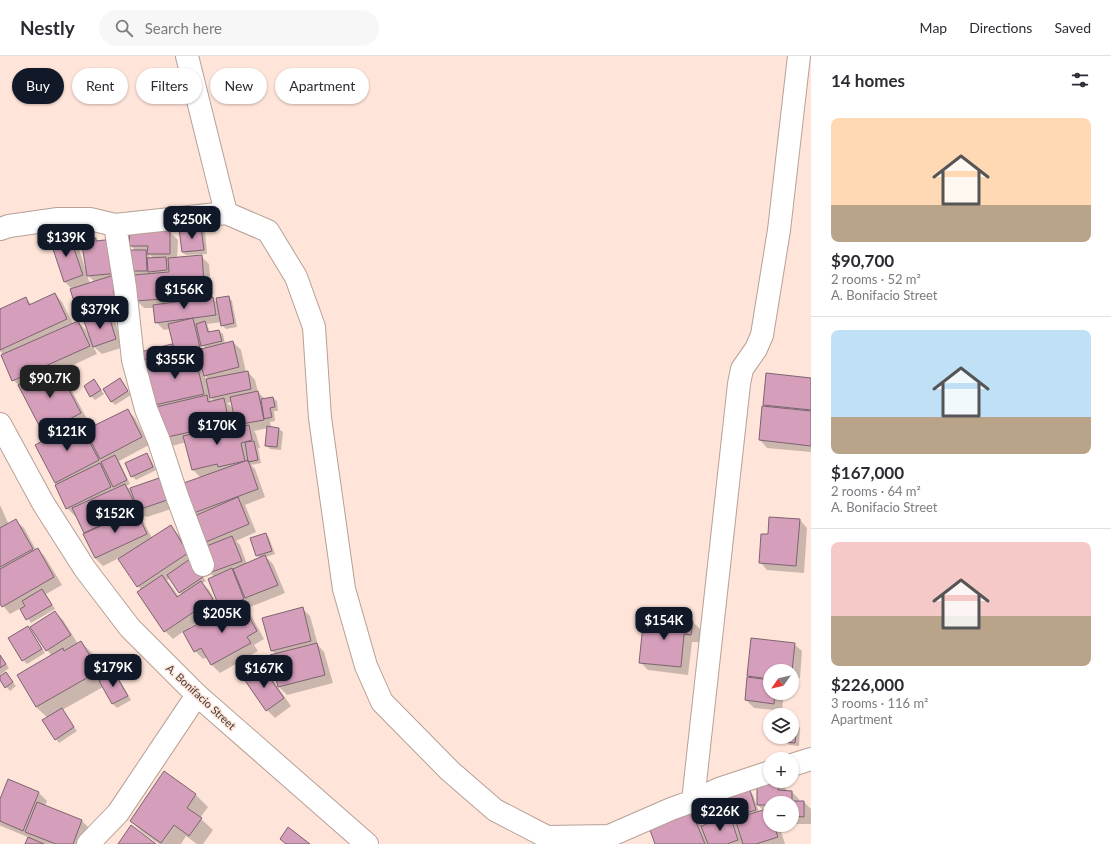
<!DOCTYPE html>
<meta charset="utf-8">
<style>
:root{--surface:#fff;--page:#f7f7f7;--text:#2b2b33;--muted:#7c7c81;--line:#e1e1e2;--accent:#111827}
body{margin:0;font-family:Lato,sans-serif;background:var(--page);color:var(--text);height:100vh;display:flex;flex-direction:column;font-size:15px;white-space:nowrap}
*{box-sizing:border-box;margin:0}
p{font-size:13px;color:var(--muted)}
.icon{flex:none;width:22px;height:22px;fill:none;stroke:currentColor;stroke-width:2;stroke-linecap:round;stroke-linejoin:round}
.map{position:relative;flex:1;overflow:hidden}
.sheet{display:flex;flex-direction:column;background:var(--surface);width:300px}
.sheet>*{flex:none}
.top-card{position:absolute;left:12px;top:12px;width:380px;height:36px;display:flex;gap:8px}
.needle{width:26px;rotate:236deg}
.controls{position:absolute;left:763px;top:608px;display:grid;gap:8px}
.controls a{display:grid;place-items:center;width:36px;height:36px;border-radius:50%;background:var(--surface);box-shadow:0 1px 3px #0004;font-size:20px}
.price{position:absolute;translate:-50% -34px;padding:0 9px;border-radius:8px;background:var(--accent);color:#fff;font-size:13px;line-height:26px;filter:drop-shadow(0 1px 2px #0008)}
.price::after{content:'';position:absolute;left:50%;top:24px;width:12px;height:9px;margin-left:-6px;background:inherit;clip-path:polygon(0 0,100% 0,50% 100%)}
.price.current{background:#222;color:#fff}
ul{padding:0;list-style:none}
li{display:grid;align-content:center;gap:8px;height:212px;padding:0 20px}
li+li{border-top:1px solid var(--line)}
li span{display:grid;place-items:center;height:124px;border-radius:8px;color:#555}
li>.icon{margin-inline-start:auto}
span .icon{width:72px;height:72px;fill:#fffc;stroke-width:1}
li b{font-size:17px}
h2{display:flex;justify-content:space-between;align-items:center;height:48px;padding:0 20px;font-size:17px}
.chip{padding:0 14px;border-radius:18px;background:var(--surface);box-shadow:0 1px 3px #0004;font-size:14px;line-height:36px}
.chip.current{background:var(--accent);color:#fff}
header{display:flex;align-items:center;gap:24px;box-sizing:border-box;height:56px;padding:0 20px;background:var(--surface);border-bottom:1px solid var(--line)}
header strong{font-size:19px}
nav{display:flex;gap:22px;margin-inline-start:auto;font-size:14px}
.search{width:280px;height:36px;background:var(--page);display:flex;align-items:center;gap:10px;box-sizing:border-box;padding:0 14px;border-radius:22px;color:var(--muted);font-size:15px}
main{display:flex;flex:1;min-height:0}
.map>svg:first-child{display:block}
</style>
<header>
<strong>Nestly</strong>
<div class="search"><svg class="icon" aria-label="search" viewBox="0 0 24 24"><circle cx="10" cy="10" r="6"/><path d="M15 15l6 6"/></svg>Search here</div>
<nav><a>Map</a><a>Directions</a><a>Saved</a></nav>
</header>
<main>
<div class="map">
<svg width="811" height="788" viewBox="0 0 811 788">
<rect width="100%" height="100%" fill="#fee4d9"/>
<path fill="#0003" fill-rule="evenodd" d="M201,172L205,176L207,198L186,199L182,196Z
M170,176L178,184L177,202L202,201L209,208L212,242L218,247L228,241L232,245L237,271L226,273L222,269V266L207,268L210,277L219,275L223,278L225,288L233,286L241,294L246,316H248L255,324L258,336L265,343L273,342L277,345L278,355H274L275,365L270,366L271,372L279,373L283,376L281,394L270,393L266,389L268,372L254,375L256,378L260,392H258L261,407L251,409L255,413L265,441L245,449L256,476L236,485L240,489L247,508L260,502L257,499L266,478L269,482L275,498L266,501L273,508L285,537L245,553L251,559L264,583L254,589L258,595L220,617L212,609L208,601L203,603L195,595L184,575L173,583L165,575L141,534L119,502L103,510L95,502L85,478H86L77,459L75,460L67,452L55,427L50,382L43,376L20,330L13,324L3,299L0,295V255L26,242L32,249L55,238L62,246L73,268L78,266L86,274L89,280L90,279L87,270L81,264L72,233L64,225L69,179L77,187L86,215H87L95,183L99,186L114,184L126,260L113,264L115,266L124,291L102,298L93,290L97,298L60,315L63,318L88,365L81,369L87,375L127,354L135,362L149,389L119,405L130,428L126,430L130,433L161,422L177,451L147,461L145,460L141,461L152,482L170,470L178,478L196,505L194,508L206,525L202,527L209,534L218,549L214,521L210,517L192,457L201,422L193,414L186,386L172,390L158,351L156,349L169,307L165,303L146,307L143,304L171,290L175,293L170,273L164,274L156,266L154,252H144L136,244L137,220L132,215L136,195L130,189ZM149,198L154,203H150ZM87,219L95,226L90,228ZM204,290L205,292L180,297V295ZM176,297L182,303L178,305ZM200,301L202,309L196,302ZM205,319L209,324H206ZM210,341L214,345L211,346ZM232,346L234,353L227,347ZM237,369L240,372L236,373L232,370ZM170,522L182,539L179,541L167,524ZM220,551L223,555L190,573L189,572Z
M811,323V396L767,392L760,384L768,352L764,349Z
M94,324L104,338L95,344L91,340Z
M120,324L131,339L115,349L111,345Z
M146,398L150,402L156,414L136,424L132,420Z
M0,449L9,469L16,465L24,472L36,494L38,493L45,501L62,529L46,538L55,553L31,567L21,552L10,558L0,546Z
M800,464L807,472L804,517L767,514L760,506Z
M302,552L310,560L318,589L324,596L333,627L287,639L279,631L276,598L272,595Z
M55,556L63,564L78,588L81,586L93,598L107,622L114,618L118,621L131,644L117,652L113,648L103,631L62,654L77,675L59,687L56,683L48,662L36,651L52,600L47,594Z
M693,566L701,574L699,586H692L688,619L648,614L640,606Z
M27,571L31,575L45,597L27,608L23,604Z
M794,588L802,595L800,622L792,621V615H770V637H784L782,655L754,652L746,644L751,623L748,620Z
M0,599L9,612L0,619Z
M262,612L270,620L291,650L275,662L267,654Z
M6,617L16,630L10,635L0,623Z
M792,668H796L800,672L799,690L789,689L785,685V681H792Z
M164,717L196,739L208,751L200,762L213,774L203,788H197L186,780L181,788H159L142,776L131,765Z
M9,724L39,737L47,745L45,750L82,765L90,773L83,788H26L28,781L1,770L0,769V745Z
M778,726L786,733V735L792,736L799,743V746H804L811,753V768H792V747H770V769H779L785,788H656L692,758L700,765L702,770L730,760L738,769L739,762L737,760L731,741L749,735L753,739L759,756L764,755L758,749Z"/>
<path fill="#d59eba" stroke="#7b6570" d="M201,171L204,194L182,196L179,173Z
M130,174L170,175V198H147L148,190H129Z
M69,178L83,219L64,226L50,184Z
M96,182V185L114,183L119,217L87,220L81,183Z
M130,194H146L147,215H131Z
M202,199L205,240L135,245L133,219L169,216L168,202Z
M166,201L167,214L148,216L147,202Z
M117,218L121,232L113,235L119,252L80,264L70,233Z
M55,237L67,263L0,294V253L26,241L29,249Z
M229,240L234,267L221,270L216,242Z
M213,241L216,259L155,267L153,249Z
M108,257L116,283L93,291L84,265Z
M193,262L200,292L175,297L168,268Z
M78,265L90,290L12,325L1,299Z
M205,265L208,276L219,274L222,285L201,290L196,268Z
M233,285L239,311L204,320L197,294Z
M172,288L175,301L164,304L163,299L142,304L140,296Z
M195,300L204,338L155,349L146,311Z
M56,309L81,357L43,377L18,329Z
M248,315L251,333L210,342L206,323Z
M766,317L811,322V354L763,349Z
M120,322L128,335L111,346L103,333Z
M94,323L101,334L90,341L84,330Z
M258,335L264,364L236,369L230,341Z
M207,339L208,346L224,342L228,361L216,364L217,370L163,382L156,351Z
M273,341L275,351L270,352L272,361L264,363L261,343Z
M762,350L811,355V390L759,384Z
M128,353L142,381L100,403L85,374Z
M79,366L99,404L55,427L35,389Z
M232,368L233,373L249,369L252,384L241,387L245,405L218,411L217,408L192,414L183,380Z
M267,370L279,372L277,391L265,390Z
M254,385L258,404L248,406L245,386Z
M147,397L153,411L131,421L125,407Z
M115,399L127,424L113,431L101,406Z
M248,404L258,433L191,458L181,428Z
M100,407L111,431L66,453L55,429Z
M162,421L170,443L138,454L130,432Z
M125,428L137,452L84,477L72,452Z
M238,441L249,468L201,488L190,462Z
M136,454L147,478L95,502L83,478Z
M769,461L800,463L796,510L759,507L761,478H768Z
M16,463L33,493L0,511V472Z
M171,469L188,497L137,531L118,503Z
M266,477L272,495L256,500L250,482Z
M232,480L242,505L209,517L199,493Z
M38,492L54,521L2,551L0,548V513Z
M265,499L278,529L245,542L233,513Z
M190,503L203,521L179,537L167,519Z
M232,512L244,543L220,553L208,523Z
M162,519L177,541L201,525L213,543L164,576L137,536Z
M42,533L52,549L26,564L20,553L25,550L22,545Z
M230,550L233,556L243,550L257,575L247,581L251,587L211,609L201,592L194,596L183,576Z
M303,551L311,585L271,595L262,562Z
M55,555L71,579L46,595L30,571Z
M644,559L693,565L691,579L684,578L681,611L639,607Z
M28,570L42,593L22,605L8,582Z
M751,582L795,587L792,615L783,614L782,615H770V623L747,620Z
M81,585L99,615L36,651L17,619L63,592L64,595Z
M317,587L325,619L278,631L270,599Z
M0,599L6,608L0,612Z
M262,611L284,642L266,655L244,623Z
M6,616L13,626L5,632L0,624V620Z
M114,616L128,640L112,648L99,625Z
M747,621L770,624V637H775L774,648L745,644Z
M62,652L74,671L55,684L42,664Z
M792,667H797L795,687L784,686V681H792Z
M164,715L196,738L187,752L202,762L189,780L174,769L161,787L130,765Z
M8,723L39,736L23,775L0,765V743Z
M757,725H779L778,734L792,735V745H804V761L792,760V747H770V749H757Z
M750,734L756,754L736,760L730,740Z
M37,746L82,764L73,788H56L25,776Z
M769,752L770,757V769H774L778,781L756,788H743L735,763Z
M692,756L705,788H655L650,774Z
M730,759L738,784L727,788H708L701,770Z
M131,769L156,788H118Z
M288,771L310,788H286L280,783Z
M28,781L44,788H25Z"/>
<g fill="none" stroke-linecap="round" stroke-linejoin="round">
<defs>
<path id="minor" d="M187,0L226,157
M115,169L125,231L133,304L146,353L159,385L177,440L203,509
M0,173L9,170L58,163H90L115,169L226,157L268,175L296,221L314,271L320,362L344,533L366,610L382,646L450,715L495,754L547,781L609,780L671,753L693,745L739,328L742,313L756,293L762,279L779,174L799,0
M792,709L811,703
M693,745L719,733L770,716
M88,788L118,757L197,639"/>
<path id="tertiary" d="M0,368L43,447L85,513L130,572L197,639L367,788"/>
</defs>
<use href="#minor" stroke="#b7a095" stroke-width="24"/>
<use href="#tertiary" stroke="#b7a095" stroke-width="24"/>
<use href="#minor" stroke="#fff" stroke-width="22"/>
<use href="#tertiary" stroke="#fff" stroke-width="22"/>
</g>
<g text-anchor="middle" stroke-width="3" stroke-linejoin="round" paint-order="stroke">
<g font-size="11" fill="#433a35" stroke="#fee4d9">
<text transform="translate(201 641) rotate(43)" y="4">A. Bonifacio Street</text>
</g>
</g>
</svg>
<div class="controls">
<a><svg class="needle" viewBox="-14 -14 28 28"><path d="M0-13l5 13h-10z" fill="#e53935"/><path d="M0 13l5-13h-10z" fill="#7c7c81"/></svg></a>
<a><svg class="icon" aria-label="layers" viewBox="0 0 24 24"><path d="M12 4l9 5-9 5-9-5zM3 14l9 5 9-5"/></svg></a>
<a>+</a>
<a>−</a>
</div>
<b class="price" style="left:192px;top:184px">$250K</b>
<b class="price" style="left:66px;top:202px">$139K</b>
<b class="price" style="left:184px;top:254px">$156K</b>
<b class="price" style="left:100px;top:274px">$379K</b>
<b class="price" style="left:175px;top:324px">$355K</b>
<b class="price current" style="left:50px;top:343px">$90.7K</b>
<b class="price" style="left:217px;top:390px">$170K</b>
<b class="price" style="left:67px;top:396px">$121K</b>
<b class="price" style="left:115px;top:478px">$152K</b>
<b class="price" style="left:222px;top:578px">$205K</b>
<b class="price" style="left:664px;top:585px">$154K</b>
<b class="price" style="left:113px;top:632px">$179K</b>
<b class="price" style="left:264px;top:633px">$167K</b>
<b class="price" style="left:720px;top:776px">$226K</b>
<div class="top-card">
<a class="chip current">Buy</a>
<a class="chip">Rent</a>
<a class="chip">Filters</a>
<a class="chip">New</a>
<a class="chip">Apartment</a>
</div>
</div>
<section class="sheet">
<h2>14 homes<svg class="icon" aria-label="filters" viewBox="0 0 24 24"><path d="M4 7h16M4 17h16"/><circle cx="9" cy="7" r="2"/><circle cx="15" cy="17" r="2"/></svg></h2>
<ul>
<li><span style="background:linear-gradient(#ffd9b3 70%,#b9a48a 0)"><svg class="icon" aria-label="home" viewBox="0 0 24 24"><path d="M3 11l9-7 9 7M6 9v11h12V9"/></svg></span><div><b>$90,700</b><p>2 rooms · 52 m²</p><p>A. Bonifacio Street</p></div></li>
<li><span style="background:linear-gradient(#bfe0f5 70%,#b9a48a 0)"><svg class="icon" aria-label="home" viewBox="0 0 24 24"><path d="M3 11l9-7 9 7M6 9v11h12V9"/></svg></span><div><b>$167,000</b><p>2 rooms · 64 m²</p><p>A. Bonifacio Street</p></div></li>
<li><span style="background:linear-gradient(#f6c9c9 60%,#b9a48a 0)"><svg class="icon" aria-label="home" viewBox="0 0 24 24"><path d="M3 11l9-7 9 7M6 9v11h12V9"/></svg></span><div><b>$226,000</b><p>3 rooms · 116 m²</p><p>Apartment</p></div></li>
</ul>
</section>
</main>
